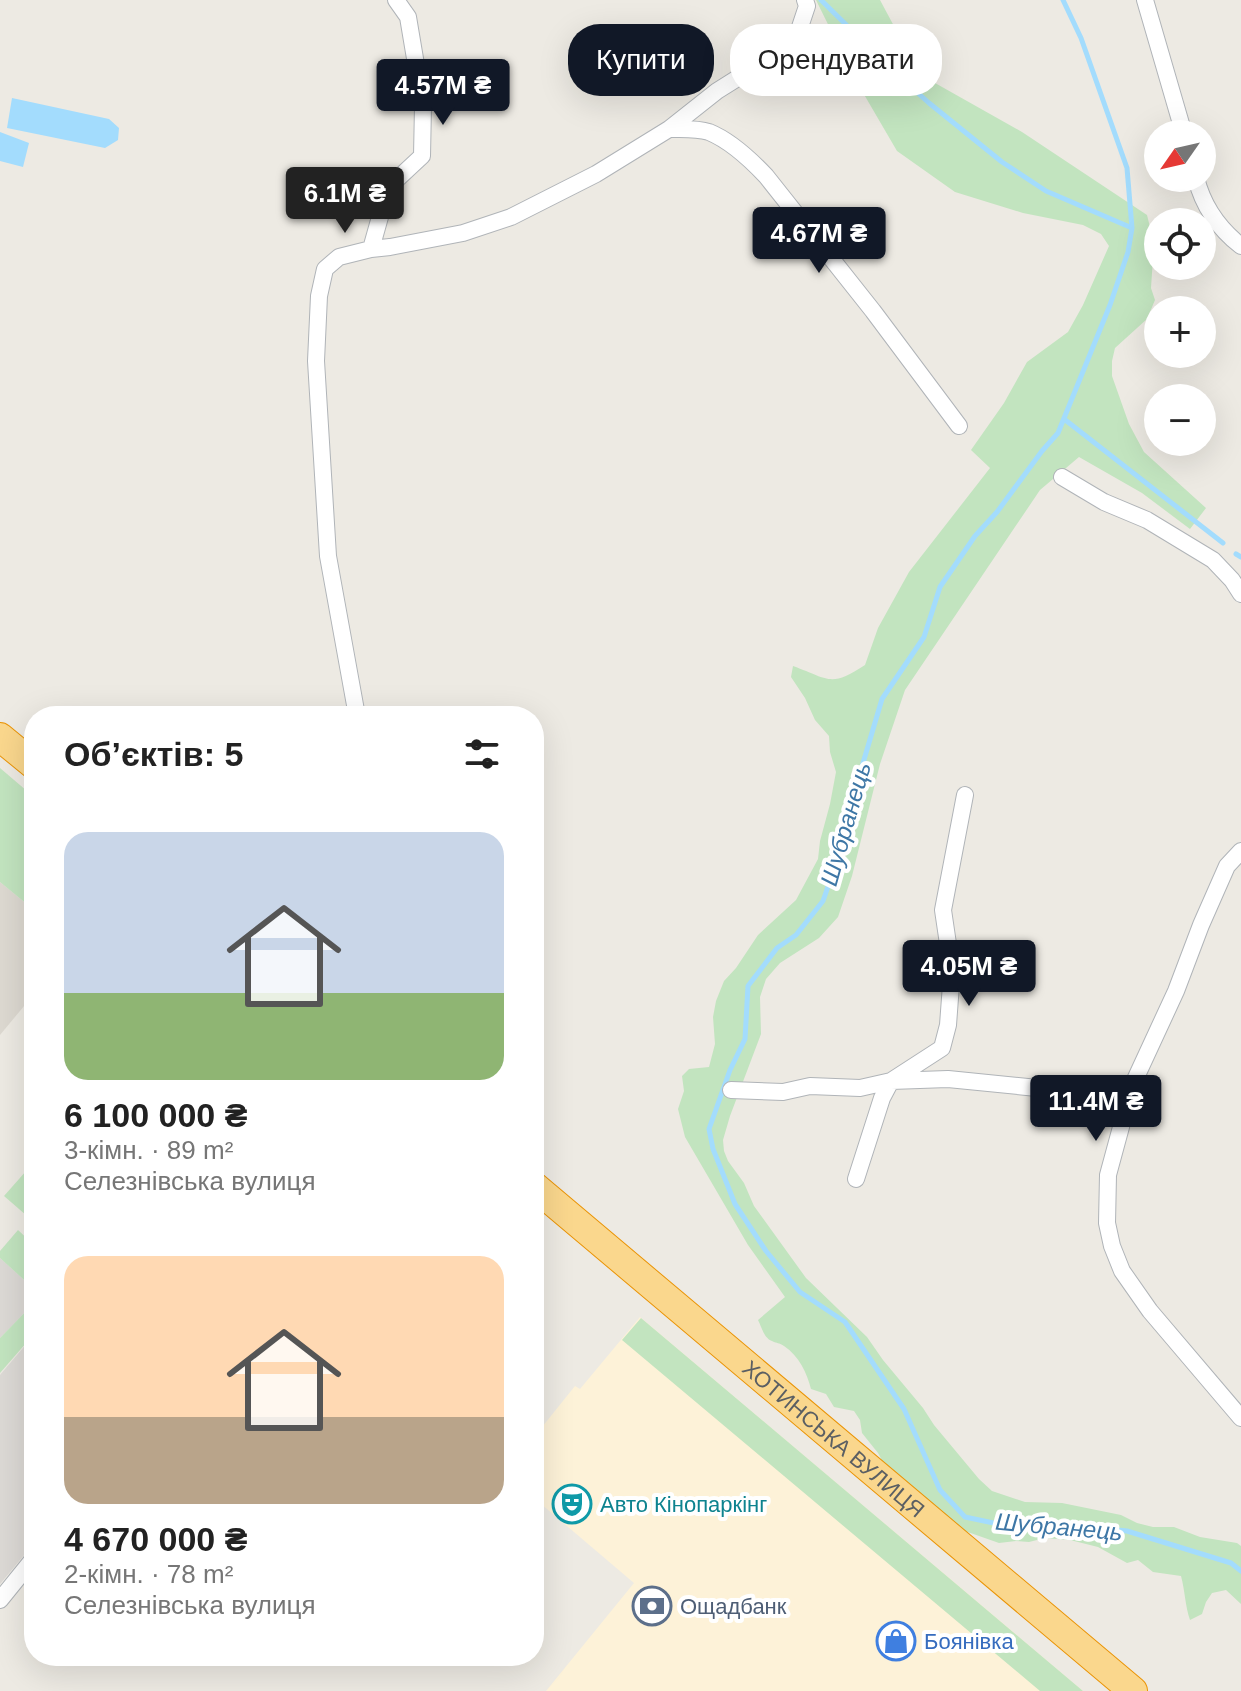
<!DOCTYPE html>
<html lang="uk">
<meta charset="utf-8">
<style>
:root{--surface:#fff;--page:#f2f2f2;--text:#222;--muted:#767676;--accent:#111827}
body{margin:0;font-family:Arial,sans-serif;background:var(--page);color:var(--text);height:100vh;display:flex;flex-direction:column;font-size:30px;white-space:nowrap}
*{box-sizing:border-box;margin:0}
p{font-size:26px;color:var(--muted)}
.icon{flex:none;width:44px;height:44px;fill:none;stroke:currentColor;stroke-width:2;stroke-linecap:round;stroke-linejoin:round}
.map{position:relative;flex:1;overflow:hidden}
.details{position:absolute;left:24px;top:706px;width:520px;height:960px;display:flex;flex-direction:column;background:var(--surface);border-radius:32px;box-shadow:0 8px 32px #0002}
.details>*{flex:none}
.hud{position:absolute;left:568px;top:24px;width:552px;height:72px;display:flex;gap:16px}
.needle{width:52px;rotate:236deg}
.fabs{position:absolute;left:1144px;top:120px;display:grid;gap:16px}
.fabs a{display:grid;place-items:center;width:72px;height:72px;border-radius:50%;background:var(--surface);box-shadow:0 8px 32px #0002;font-size:40px}
.price{position:absolute;translate:-50% -68px;padding:0 18px;border-radius:8px;background:var(--accent);color:#fff;font-size:26px;line-height:52px;filter:drop-shadow(0 2px 4px #0008)}
.price::after{content:'';position:absolute;left:50%;top:48px;width:24px;height:18px;margin-left:-12px;background:inherit;clip-path:polygon(0 0,100% 0,50% 100%)}
.price.selected{background:#222;color:#fff}
ul{padding:0;list-style:none}
li{display:grid;align-content:center;gap:16px;height:424px;padding:0 40px}
li span{display:grid;place-items:center;height:248px;border-radius:24px;color:#555}
li>.icon{margin-inline-start:auto}
span .icon{width:144px;height:144px;fill:#fffc;stroke-width:1}
li b{font-size:34px}
h2{display:flex;justify-content:space-between;align-items:center;height:96px;padding:0 40px;font-size:34px}
.pill{padding:0 28px;border-radius:32px;background:var(--surface);box-shadow:0 8px 32px #0002;font-size:28px;line-height:72px}
.pill.selected{background:var(--accent);color:#fff}
.map>svg:first-child{display:block}
</style>
<div class="map">
<svg width="1241" height="1691" viewBox="0 0 1241 1691">
<rect width="100%" height="100%" fill="#edeae3"/>
<path fill="#fdf2d8" d="M640,1317L1083,1691H546L634,1583L534,1498V1437L575,1386L580,1389Z"/>
<path fill="#dcd9d5" d="M0,1258L34,1289V1303L0,1338Z
M34,1335V1543L0,1584V1375Z"/>
<path fill="#ddd9d1" d="M0,882L34,910V994L0,1035Z"/>
<path fill="#c2e4bf" d="M816,0H880L895,28L935,83L1022,132L1147,215L1154,243L1151,288L1155,300L1147,319L1115,348L1112,361V376L1129,424L1144,452L1206,508L1190,529L1142,493L1079,457L1040,490L905,690L880,764L852,876L838,917L819,938L780,963L766,979L760,997L761,1034L730,1116L723,1140L724,1151L728,1161L744,1183L754,1206L806,1278L867,1337L883,1360L923,1408L934,1425L979,1479L992,1491L1025,1502L1062,1503L1121,1515L1137,1523L1153,1527H1174L1200,1537L1237,1543L1241,1546V1604L1226,1590L1212,1593L1206,1602L1202,1614L1190,1620C1185,1605 1185,1591 1181,1576L1153,1572L1138,1560L1127,1563L1098,1547L1070,1540L1045,1538L1029,1542L1016,1541L999,1543L962,1530L890,1475L878,1453L862,1433L860,1420L854,1411L834,1407L826,1394L811,1389C807,1373 799,1356 784,1346C778,1342 778,1344 772,1341C764,1338 762,1328 758,1320L785,1297L748,1245L685,1137L678,1109L684,1091L682,1076L689,1069L709,1067L715,1044L713,1017L716,1001L724,981L736,968L758,935L796,900L818,859L820,841L830,804L836,772L830,752L829,736L815,720L805,698L791,677L793,666C829,679 830,688 865,665L878,628L909,572L990,468L971,450L1004,403L1027,362L1068,332L1083,305L1109,246L1101,234L1083,225L1023,213L955,192L897,151L855,79Z
M0,768L34,797V910L0,882Z
M34,1162V1222L4,1196Z
M18,1230L34,1245V1289L0,1258V1251Z
M34,1303V1334L0,1373V1338Z
M641,1318L1083,1691H1040L622,1340Z"/>
<path fill="#a3dcfd" d="M12,98L109,119L119,128L118,140L105,148L7,128Z
M0,132L29,143L23,167L0,161Z"/>
<g fill="none" stroke-linecap="round" stroke-linejoin="round">
<path stroke="#a3dcfd" stroke-width="5" d="M821,0L891,69L929,103L1002,162L1046,191L1132,228
M1063,0L1081,38L1127,168L1132,228L1128,252L1110,305L1058,433L1042,451L997,512L975,536L940,587L924,637L882,699L863,763L840,852L823,901L796,935L777,948L748,986L745,1039L730,1070L709,1129L713,1149L735,1204L766,1251L800,1292L845,1322L904,1409L940,1490L965,1517L1003,1525L1044,1522L1127,1531L1231,1563L1241,1571
M1064,419L1223,543
M1236,554L1241,557"/>
<defs>
<path id="street" d="M1145,0L1184,134
M669,129C682,129 697,128 709,132C731,141 750,159 766,176L873,311L959,426
M1196,178C1203,206 1218,228 1241,246
M371,249L385,199L393,183L422,156L423,106L408,17L396,0
M1062,477L1104,502L1147,520L1213,560L1232,580L1241,594
M357,716L328,556L316,361L319,296L325,269L339,257L371,249L390,247L463,233L511,217L596,174L669,129L717,91L779,52L799,30L807,6L805,0
M1241,851L1227,866L1201,925L1176,991L1127,1097L1121,1127L1108,1175L1107,1223L1112,1246L1122,1271L1150,1311L1241,1418
M731,1090L783,1092L810,1086L860,1088L891,1081L948,1079L1127,1097
M856,1179L882,1098L891,1081L942,1048L948,1025L952,971L943,910L965,795
M0,1600L34,1558"/>
<g id="highway">
<path d="M0,737L34,765"/>
<path id="s1" d="M534,1186L1133,1691"/>
</g>
</defs>
<use href="#street" stroke="#b0b4b8" stroke-width="18"/>
<use href="#highway" stroke="#ea9406" stroke-width="30"/>
<use href="#street" stroke="#fff" stroke-width="16"/>
<use href="#highway" stroke="#fad78d" stroke-width="28"/>
</g>
<defs>
<symbol id="theatre-ring" viewBox="-11 -11 22 22"><circle r="9.5" fill="#fff" stroke="#0f9aa8" stroke-width="1.5"/><path d="M-5-5.5Q0-4 5-5.5V0Q5 5 0 6Q-5 5-5 0ZM-3.3-2.5H-1v1.5H-3.3ZM1-2.5H3.3v1.5H1ZM-2.8 1Q0 5.5 2.8 1Z" fill="#0f9aa8"/></symbol>
<symbol id="bank-ring" viewBox="-11 -11 22 22"><circle r="9.5" fill="#fff" stroke="#5c6f8a" stroke-width="1.5"/><path d="M-6-4H6V4H-6ZM0-2.3a2.3 2.3 0 1 0 0 4.6a2.3 2.3 0 1 0 0-4.6Z" fill="#5c6f8a"/></symbol>
<symbol id="shop-ring" viewBox="-11 -11 22 22"><circle r="9.5" fill="#fff" stroke="#3f7fe0" stroke-width="1.5"/><path d="M-5-2.5h2.3a2.7 3.5 0 0 1 5.4 0H5L5.5 6h-11ZM-1.5-2.5h3a1.5 2.3 0 0 0-3 0Z" fill="#3f7fe0"/></symbol>
</defs>
<g fill-rule="evenodd">
<use href="#theatre-ring" x="550" y="1482" width="44" height="44"/>
<use href="#bank-ring" x="630" y="1584" width="44" height="44"/>
<use href="#shop-ring" x="874" y="1619" width="44" height="44"/>
</g>
<g text-anchor="middle" stroke-width="8" stroke-linejoin="round" paint-order="stroke">
<g font-size="22" fill="#5b5f63" stroke="#fff">
<text dy="8" stroke="none"><textPath href="#s1" startOffset="392">ХОТИНСЬКА ВУЛИЦЯ</textPath></text>
</g>
<g font-size="22" fill="#0d838f" stroke="#fff" text-anchor="start">
<text x="600" y="1512">Авто Кінопаркінг</text>
</g>
<g font-size="22" fill="#4e5e75" stroke="#fff" text-anchor="start">
<text x="680" y="1614">Ощадбанк</text>
</g>
<g font-size="22" fill="#366cbe" stroke="#fff" text-anchor="start">
<text x="924" y="1649">Боянівка</text>
</g>
<g font-size="24" font-style="italic" fill="#3e77a6" stroke="#fff">
<text transform="translate(846 824) rotate(-74)" y="8">Шубранець</text>
<text transform="translate(1059 1527) rotate(5)" y="8">Шубранець</text>
</g>
</g>
</svg>
<div class="fabs">
<a><svg class="needle" viewBox="-14 -14 28 28"><path d="M0-13l5 13h-10z" fill="#e53935"/><path d="M0 13l5-13h-10z" fill="#767676"/></svg></a>
<a><svg class="icon" aria-label="locate" viewBox="0 0 24 24"><circle cx="12" cy="12" r="6"/><path d="M12 2v4M12 18v4M2 12h4M18 12h4"/></svg></a>
<a>+</a>
<a>−</a>
</div>
<b class="price" style="left:443px;top:127px">4.57M ₴</b>
<b class="price selected" style="left:345px;top:235px">6.1M ₴</b>
<b class="price" style="left:819px;top:275px">4.67M ₴</b>
<b class="price" style="left:969px;top:1008px">4.05M ₴</b>
<b class="price" style="left:1096px;top:1143px">11.4M ₴</b>
<div class="hud">
<a class="pill selected">Купити</a>
<a class="pill">Орендувати</a>
</div>
<section class="details">
<h2>Об’єктів: 5<svg class="icon" aria-label="filters" viewBox="0 0 24 24"><path d="M4 7h16M4 17h16"/><circle cx="9" cy="7" r="2"/><circle cx="15" cy="17" r="2"/></svg></h2>
<ul>
<li><span style="background:linear-gradient(#c9d6e8 65%,#8fb573 0)"><svg class="icon" aria-label="home" viewBox="0 0 24 24"><path d="M3 11l9-7 9 7M6 9v11h12V9"/></svg></span><div><b>6 100 000 ₴</b><p>3-кімн. · 89 m²</p><p>Селезнівська вулиця</p></div></li>
<li><span style="background:linear-gradient(#ffd9b3 65%,#b9a48a 0)"><svg class="icon" aria-label="home" viewBox="0 0 24 24"><path d="M3 11l9-7 9 7M6 9v11h12V9"/></svg></span><div><b>4 670 000 ₴</b><p>2-кімн. · 78 m²</p><p>Селезнівська вулиця</p></div></li>
</ul>
</section>
</div>
